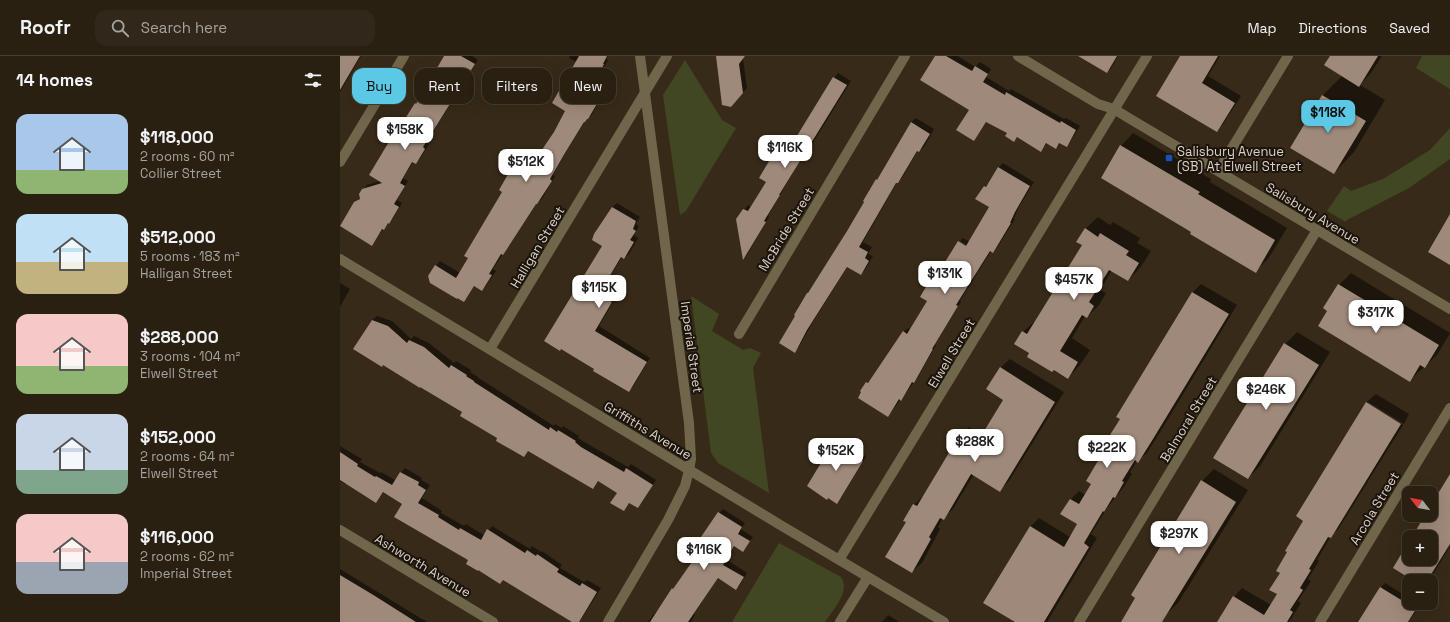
<!DOCTYPE html>
<meta charset="utf-8">
<style>
:root{--surface:#292012;--page:#31281b;--text:#f1f3f6;--muted:#a5a39f;--line:#453e32;--accent:#5bc8e6}
body{margin:0;font-family:"Space Grotesk",sans-serif;background:var(--page);color:var(--text);height:100vh;display:flex;flex-direction:column;font-size:15px;white-space:nowrap}
*{box-sizing:border-box;margin:0}
p{font-size:13px;color:var(--muted)}
.icon{flex:none;width:22px;height:22px;fill:none;stroke:currentColor;stroke-width:2;stroke-linecap:round;stroke-linejoin:round}
.map{position:relative;flex:1;overflow:hidden}
.drawer{display:flex;flex-direction:column;background:var(--surface);width:340px}
.drawer>*{flex:none}
.guide{position:absolute;left:12px;top:12px;width:380px;height:36px;display:flex;gap:8px}
.needle{width:26px;rotate:301deg}
.tools{position:absolute;left:1062px;top:430px;display:grid;gap:8px}
.tools a{display:grid;place-items:center;width:36px;height:36px;border-radius:8px;background:var(--surface);box-shadow:0 4px 16px #0002,0 0 0 1px var(--line);font-size:20px}
.price{position:absolute;translate:-50% -34px;padding:0 9px;border-radius:8px;background:#fff;color:#222;font-size:13px;line-height:26px;filter:drop-shadow(0 1px 2px #0008)}
.price::after{content:'';position:absolute;left:50%;top:24px;width:12px;height:9px;margin-left:-6px;background:inherit;clip-path:polygon(0 0,100% 0,50% 100%)}
.price.selected{background:var(--accent);color:#111}
ul{padding:0;list-style:none}
li{display:flex;align-items:center;gap:12px;height:100px;padding:0 16px}
li span{display:grid;place-items:center;flex:none;width:112px;height:80px;border-radius:12px;color:#555}
li>.icon{margin-inline-start:auto}
span .icon{width:48px;height:48px;fill:#fffc;stroke-width:1}
li b{font-size:17px}
h2{display:flex;justify-content:space-between;align-items:center;height:48px;padding:0 16px;font-size:17px}
.tag{padding:0 14px;border-radius:12px;background:var(--surface);box-shadow:0 4px 16px #0002,0 0 0 1px var(--line);font-size:14px;line-height:36px}
.tag.selected{background:var(--accent);color:#111}
header{display:flex;align-items:center;gap:24px;box-sizing:border-box;height:56px;padding:0 20px;background:var(--surface);border-bottom:1px solid var(--line)}
header strong{font-size:19px}
nav{display:flex;gap:22px;margin-inline-start:auto;font-size:14px}
.search{width:280px;height:36px;background:var(--page);display:flex;align-items:center;gap:10px;box-sizing:border-box;padding:0 14px;border-radius:12px;color:var(--muted);font-size:15px}
main{display:flex;flex:1;min-height:0}
.map>svg:first-child{display:block}
</style>
<header>
<strong>Roofr</strong>
<div class="search"><svg class="icon" aria-label="search" viewBox="0 0 24 24"><circle cx="10" cy="10" r="6"/><path d="M15 15l6 6"/></svg>Search here</div>
<nav><a>Map</a><a>Directions</a><a>Saved</a></nav>
</header>
<main>
<section class="drawer">
<h2>14 homes<svg class="icon" aria-label="filters" viewBox="0 0 24 24"><path d="M4 7h16M4 17h16"/><circle cx="9" cy="7" r="2"/><circle cx="15" cy="17" r="2"/></svg></h2>
<ul>
<li><span style="background:linear-gradient(#a9c7e8 70%,#8fb573 0)"><svg class="icon" aria-label="home" viewBox="0 0 24 24"><path d="M3 11l9-7 9 7M6 9v11h12V9"/></svg></span><div><b>$118,000</b><p>2 rooms · 60 m²</p><p>Collier Street</p></div></li>
<li><span style="background:linear-gradient(#bfe0f5 60%,#c2b280 0)"><svg class="icon" aria-label="home" viewBox="0 0 24 24"><path d="M3 11l9-7 9 7M6 9v11h12V9"/></svg></span><div><b>$512,000</b><p>5 rooms · 183 m²</p><p>Halligan Street</p></div></li>
<li><span style="background:linear-gradient(#f6c9c9 65%,#8fb573 0)"><svg class="icon" aria-label="home" viewBox="0 0 24 24"><path d="M3 11l9-7 9 7M6 9v11h12V9"/></svg></span><div><b>$288,000</b><p>3 rooms · 104 m²</p><p>Elwell Street</p></div></li>
<li><span style="background:linear-gradient(#c9d6e8 70%,#7fa58c 0)"><svg class="icon" aria-label="home" viewBox="0 0 24 24"><path d="M3 11l9-7 9 7M6 9v11h12V9"/></svg></span><div><b>$152,000</b><p>2 rooms · 64 m²</p><p>Elwell Street</p></div></li>
<li><span style="background:linear-gradient(#f6c9c9 60%,#9aa5b1 0)"><svg class="icon" aria-label="home" viewBox="0 0 24 24"><path d="M3 11l9-7 9 7M6 9v11h12V9"/></svg></span><div><b>$116,000</b><p>2 rooms · 62 m²</p><p>Imperial Street</p></div></li>
</ul>
</section>
<div class="map">
<svg width="1110" height="566" viewBox="0 0 1110 566">
<rect width="100%" height="100%" fill="#372a18"/>
<path fill="#424723" d="M1082,0H1110V33L1076,12Z
M345,4L382,64L396,72L346,155L340,159L323,39Z
M1110,72V103L1069,132L1007,164L1006,166L987,155L1004,130L1011,135L1043,123L1090,94Z
M351,240L379,258L372,275L403,294L410,292L421,297L413,312L429,437L378,407L371,397Z
M439,487L501,521C511,535 493,554 485,566H392Z"/>
<path fill="#0007" d="M0,0H21L0,36Z
M106,0H132L138,4L86,87L89,88L80,103L75,107L73,106L63,122L68,125L57,144L62,147L53,162L43,173L32,189L15,147L21,141L23,134L27,129L40,125L50,85L55,80L80,44Z
M230,0H268L266,3L268,4L259,19L270,25L252,58L245,65L229,91L213,119L215,120L202,143L195,148L153,213L156,215L146,230L142,234L135,229L124,245L96,210L100,205L120,217L129,202L164,136L176,107L180,103L185,105L187,103L195,106L206,90L227,55L237,6L229,2Z
M377,0H405L403,3L407,32L395,45Z
M596,0H618L635,11L640,6L651,13L646,21L669,35L671,33L724,63L726,62L740,70L730,86L726,90L720,87L716,92L707,87L701,95L678,81L674,84L668,77L647,65L634,84L630,53Z
M738,0H778L771,12L767,16Z
M842,0H880L868,20L901,40L883,68L876,75Z
M991,0H1042L1031,17L1020,29L1045,44L1014,96L994,117L952,91L983,39L1003,19Z
M498,17L511,25L463,103L458,108L428,160L429,161L407,199L404,202L398,163L408,149L411,151L427,126L433,101L437,97L444,101L494,22Z
M576,62L594,73L584,91L579,95L578,94L562,122L557,126L523,186L532,191L528,198L533,200L525,214L520,218L508,210L471,269L459,291L454,295L472,233L537,124L541,120L571,66Z
M793,77L871,123L870,126L947,172L928,203L915,215L853,176L762,122L781,90Z
M663,107L694,126L679,151L674,162L675,163L657,192L653,196L651,195L620,245L621,246L595,288L596,289L578,321L548,360L527,327L532,323L563,276L568,272L571,274L588,245L595,218L599,213L601,215L631,192L620,185L623,182L630,186L651,151L644,131L650,127L659,111Z
M277,147L300,161L296,168L299,170L294,179L298,182L289,198L284,202L282,201L263,233L276,241L259,270L310,302L293,331L288,335L222,292L263,190L272,151Z
M758,161L770,169L773,166L800,182L797,187L811,195L800,212L788,224L772,214L760,234L766,237L759,249L747,261L745,260L732,282L750,294L740,309L728,322L690,297L683,276L696,264L743,189L745,173Z
M1011,217L1110,277L1097,299L1070,324L989,255L999,229Z
M0,227L10,233L0,251Z
M861,228L897,249L822,373L807,397L797,405L790,416L792,418L783,432L767,452L751,478L757,482L707,566H677L690,471L699,462L730,481L738,468L731,443L739,435L746,439L753,428L781,362L778,360L853,236Z
M37,260L52,265L71,283L74,280L89,287L114,307L116,305L131,314L130,316L138,321H137L214,370L215,368L222,372L223,370L239,380L238,382L246,387L288,411L291,408L316,424L302,447L298,451L290,446L283,454L278,437L259,425L253,432L188,394L183,400L124,356L44,308L42,310L15,293L32,264Z
M957,276L990,296L920,410L908,422L945,288Z
M670,303L724,336L669,425L660,434L634,418L613,453L603,462L598,471L600,473L582,507L572,516L567,466L574,449L584,439L620,380L629,371L642,379L664,343L660,312Z
M1036,338L1069,358L1064,368L1028,346V348L1063,369L999,472L991,480L977,504L979,505L968,523L971,525L958,545L961,547L949,566H878L894,541L902,532L931,549L938,538L941,516L964,465L957,460L1027,346Z
M498,383L504,387L508,383L522,391L519,396L526,400L501,442L497,446L494,387Z
M0,390L22,403L20,406L40,417L41,416L55,424L65,412L82,422L81,424L90,429L82,442L102,455L101,457L124,470L126,468L145,480L152,470L190,493L192,490L201,496L202,495L222,509L220,512L244,526L247,524L261,532L242,562L237,566L164,523L139,513L130,504L63,447L44,436L36,446L6,427L5,428L0,425Z
M874,413L908,434L838,547L818,566H782L862,425Z
M1110,420V490L1090,523L1088,525H1076L1054,512L1069,487V503H1091V481H1073L1086,459H1091V451Z
M383,453L405,467L401,473L413,481L403,494L395,489L387,504L407,517L400,529L396,533L378,522L354,558L355,559L351,566H308L313,559L317,555H318L332,533L337,529L355,503L379,457Z
M0,513L87,566H2L0,565Z
M1045,527L1069,542V547L1080,548L1069,566H1020L1041,531Z
M548,559L559,566H542Z"/>
<path fill="#9f897a" d="M0,0H20L0,34Z
M104,0H121L135,8L83,91L85,93L76,108L72,106L60,127L65,130L54,148L59,151L49,168L48,167L44,174L42,173L32,190L0,170L14,146L20,143L19,138L22,133L42,127L29,119L50,84L51,85L75,47L76,48Z
M239,0H267L263,8H264L256,24L266,30L264,36L248,63H247L245,66H244L225,97L210,123L212,125L197,148H196L163,199L161,198L149,218L152,219L142,235L134,230L124,246L117,242V243L90,227L88,220L95,209L116,222L128,202L124,200L162,136L159,134L175,106L181,109L182,107L191,110L214,76L225,55L212,47Z
M376,0H405L399,8L403,37L391,51L382,49Z
M595,0H606L632,15L635,10L648,18L643,26L665,39L666,36L720,67L721,65L736,74L727,91L719,87L716,93L706,87L701,96L677,81L674,86L665,80L667,77L646,66L634,85L616,74L629,54L580,24Z
M738,0H777L767,17Z
M840,0H878L862,27L895,47L877,76L816,40Z
M990,0H1038L1019,31L984,9Z
M493,21L507,29L439,139H440L424,165L426,166L403,204L396,163L403,153L408,155L426,126L419,122L432,100L441,106Z
M982,39L1026,65L994,118L950,92Z
M571,66L590,78L579,96L577,95L558,127H556L519,191L528,196L525,202L529,205L521,219L507,211L467,274L455,297L439,287L455,260L454,259L467,237H468L507,175L524,146L523,145L536,123L537,124Z
M780,89L860,136L858,138L935,184L916,217L850,178L851,176L761,122Z
M658,111L690,130L675,156L670,167H671L653,197L650,195L616,249L618,250L592,293H593L574,327L572,326L561,345L559,343L548,361L518,342L521,336L520,335L526,326L528,327L563,275L567,278L587,245L580,241L594,217L597,219L618,185L626,190L649,151L635,143L644,130L646,131Z
M272,151L296,165L293,173L296,175L290,184L294,186L284,203L281,201L259,238L272,246L255,275L307,306L289,336L253,315L254,313L221,293L220,295L204,285L262,190L252,184L254,178Z
M1110,158V209L1088,196Z
M745,172L758,181L760,177L789,195L786,199L799,207L788,225L769,214L749,246L754,250L747,262L742,259L720,295L738,306L728,323L714,314L712,316L687,301L689,297L674,288L682,275L687,278L742,189L736,186Z
M998,228L1099,289L1085,312L1080,309L1070,326L978,270L987,255L983,252Z
M852,236L889,258L813,383L798,407L795,404L782,425L784,426L775,442L773,441L764,456L763,455L744,487L749,491L704,566H675L643,547L690,470L724,491L737,468L720,458L730,443L739,448L751,428L746,425L768,388L765,387L780,363L776,361Z
M32,264L48,270L67,287L69,284L84,291L109,312L111,309L127,319L126,320L134,325V326L209,374L210,371L217,376L218,374L236,385L235,386L241,391L284,416L286,412L313,429L298,452L289,447L284,455L270,447L277,437L258,425L253,433L188,395L184,401L156,385L157,382L120,360L122,356L80,331V332L43,309L42,311L13,293Z
M944,287L979,309L908,423L873,402Z
M660,311L715,346L660,436L631,418L604,464L600,462L589,481L591,483L572,517L545,501L566,466L563,465L573,448L577,450L619,380L635,390L663,344L646,333Z
M1026,346L1061,368L991,482L988,481L969,513L971,514L960,532L963,534L950,554L953,556L947,566H877L893,540L924,559L937,538L929,534L940,517L936,515L947,496L945,495L963,465L956,460Z
M502,386L518,396L516,400L523,405L497,448L488,442L487,444L467,430L493,387L500,391Z
M0,396L18,408L17,410L35,421L36,420L52,429L60,416L79,426L78,429L86,434L78,447L99,459L98,461L119,474L120,472L141,484L147,473L185,497L187,494L196,500L197,498L219,513L217,516L240,530L242,527L257,536L239,566H232L163,524L160,528L138,514V515L126,508L128,504L54,461L62,448L43,436L36,447L0,424Z
M1110,418V488L1087,525H1074L1053,512L1069,485V503H1091V481H1072L1085,459H1091V449Z
M861,424L896,446L822,566H781L795,542L791,539Z
M378,456L402,471L398,478L410,485L403,496L394,490L383,509L404,521L396,534L378,522L348,566H310L332,532L333,533L354,503L348,500Z
M0,519L35,540L76,566H0Z
M1040,531L1076,553L1068,566H1018Z"/>
<g fill="none" stroke-linecap="round" stroke-linejoin="round">
<path stroke="#70664c" stroke-width="10" d="M678,0L758,48L774,53L787,61L1110,253
M0,106L64,0
M878,115L948,0
M0,203L442,470L604,566
M399,278L565,0
M150,293L327,0
M0,474L153,566
M499,504L807,0
M268,566L328,464L345,430L349,414L351,403L349,367L300,0
M500,566L528,521
M739,566L977,174
M980,566L1110,352"/>
</g>
<rect fill="#1a4fb4" stroke="#1a140c" stroke-width="1.5" x="825" y="98" width="8" height="8" rx="2"/>
<g text-anchor="middle" stroke-width="4" stroke-linejoin="round" paint-order="stroke">
<g font-size="13" fill="#dad2c7" stroke="#1a140c" text-anchor="start">
<text x="837" y="100">Salisbury Avenue<tspan x="837" dy="15">(SB) At Elwell Street</tspan></text>
</g>
<g font-size="13" fill="#dad2c7" stroke="#1a140c">
<text transform="translate(973 157) rotate(31)" y="5">Salisbury Avenue</text>
<text transform="translate(446 173) rotate(-59)" y="5">McBride Street</text>
<text transform="translate(197 191) rotate(-59)" y="5">Halligan Street</text>
<text transform="translate(352 291) rotate(82)" y="5">Imperial Street</text>
<text transform="translate(611 297) rotate(-59)" y="5">Elwell Street</text>
<text transform="translate(848 363) rotate(-59)" y="5">Balmoral Street</text>
<text transform="translate(308 374) rotate(31)" y="5">Griffiths Avenue</text>
<text transform="translate(1034 452) rotate(-59)" y="5">Arcola Street</text>
<text transform="translate(83 509) rotate(31)" y="5">Ashworth Avenue</text>
</g>
</g>
</svg>
<div class="tools">
<a><svg class="needle" viewBox="-14 -14 28 28"><path d="M0-13l5 13h-10z" fill="#e53935"/><path d="M0 13l5-13h-10z" fill="#a5a39f"/></svg></a>
<a>+</a>
<a>−</a>
</div>
<b class="price selected" style="left:988px;top:78px">$118K</b>
<b class="price" style="left:65px;top:95px">$158K</b>
<b class="price" style="left:445px;top:113px">$116K</b>
<b class="price" style="left:186px;top:127px">$512K</b>
<b class="price" style="left:605px;top:239px">$131K</b>
<b class="price" style="left:734px;top:245px">$457K</b>
<b class="price" style="left:259px;top:253px">$115K</b>
<b class="price" style="left:1036px;top:278px">$317K</b>
<b class="price" style="left:926px;top:355px">$246K</b>
<b class="price" style="left:635px;top:407px">$288K</b>
<b class="price" style="left:767px;top:413px">$222K</b>
<b class="price" style="left:496px;top:416px">$152K</b>
<b class="price" style="left:839px;top:499px">$297K</b>
<b class="price" style="left:364px;top:515px">$116K</b>
<div class="guide">
<a class="tag selected">Buy</a>
<a class="tag">Rent</a>
<a class="tag">Filters</a>
<a class="tag">New</a>
</div>
</div>
</main>
